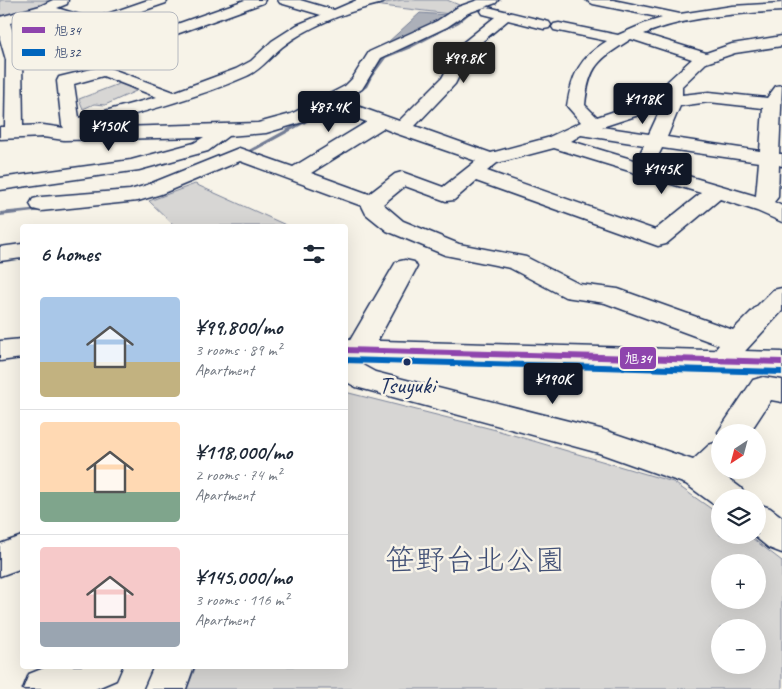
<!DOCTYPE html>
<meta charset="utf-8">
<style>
:root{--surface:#fff;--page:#f2f2f3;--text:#1f2937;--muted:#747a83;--line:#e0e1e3;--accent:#111827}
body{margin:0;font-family:Caveat,"Klee One",sans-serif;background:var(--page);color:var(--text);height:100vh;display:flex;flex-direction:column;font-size:19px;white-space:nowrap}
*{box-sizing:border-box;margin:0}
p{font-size:16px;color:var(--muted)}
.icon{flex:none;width:28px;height:28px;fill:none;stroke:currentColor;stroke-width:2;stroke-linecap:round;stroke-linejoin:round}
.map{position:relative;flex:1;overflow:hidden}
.drawer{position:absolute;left:20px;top:224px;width:328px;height:445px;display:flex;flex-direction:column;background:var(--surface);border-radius:5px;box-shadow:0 5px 20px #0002}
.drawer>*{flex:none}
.needle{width:32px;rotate:216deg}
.fabs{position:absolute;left:711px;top:424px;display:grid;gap:10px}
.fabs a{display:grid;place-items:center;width:55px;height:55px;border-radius:50%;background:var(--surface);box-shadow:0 5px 20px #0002;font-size:25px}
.price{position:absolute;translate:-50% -42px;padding:0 11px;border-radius:5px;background:var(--accent);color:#fff;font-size:16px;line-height:32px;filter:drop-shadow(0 1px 2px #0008)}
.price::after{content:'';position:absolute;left:50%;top:30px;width:15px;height:11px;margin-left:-8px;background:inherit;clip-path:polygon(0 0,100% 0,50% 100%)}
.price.current{background:#222;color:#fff}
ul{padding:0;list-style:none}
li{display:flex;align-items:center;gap:15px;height:125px;padding:0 20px}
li+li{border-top:1px solid var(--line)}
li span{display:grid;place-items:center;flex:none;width:140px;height:100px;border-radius:5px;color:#555}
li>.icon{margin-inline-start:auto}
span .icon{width:60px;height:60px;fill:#fffc;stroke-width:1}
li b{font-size:21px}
h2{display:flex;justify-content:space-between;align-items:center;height:60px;padding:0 20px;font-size:21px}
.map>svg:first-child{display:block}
</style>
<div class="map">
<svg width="782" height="689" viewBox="0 0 782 689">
<rect width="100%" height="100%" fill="#f7f3e8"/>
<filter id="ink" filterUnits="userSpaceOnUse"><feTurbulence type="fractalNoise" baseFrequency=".02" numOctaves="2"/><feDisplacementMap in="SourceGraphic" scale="10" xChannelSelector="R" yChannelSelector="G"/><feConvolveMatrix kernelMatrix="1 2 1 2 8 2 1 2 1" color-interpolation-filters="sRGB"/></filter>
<g filter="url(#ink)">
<path fill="#d7d6d4" stroke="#798299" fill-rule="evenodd" d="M0,0H59L0,19Z
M402,0H447L464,7L450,14L374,5Z
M121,83L136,91L105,105L94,104L83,109L79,99Z
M195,184L288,226H175L149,201Z
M345,392L496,430L673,482L720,515V535H748L782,561V689H187L196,666H345ZM758,562V600H720V562ZM720,628H758V665H720Z"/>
<path fill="#acb0b9" stroke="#727c95" d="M420,13L447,15L391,44L387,43Z"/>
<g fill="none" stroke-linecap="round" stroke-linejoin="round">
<path fill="#727c95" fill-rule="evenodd" d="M496,0H502L472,12L459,23L411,48L386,58L372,77L367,87L357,94L352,93L363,85L366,77L382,56L407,46L455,21L468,10Z
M337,102L342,103L241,158L236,157Z
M50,207L53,209L52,210L0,216V212Z"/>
<defs>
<path id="street" d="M53,0H68L67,4L57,8L93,19L148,0H168L166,3L107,23L146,35L245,0H265L263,3L146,45L45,13L10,23L22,60L23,126L43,125L64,128L62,125L57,81L59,77L104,66L174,92L236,69L251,61L272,41L297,25L321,15L280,3L278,0H300L334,10L357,0H385L383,3C349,11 310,25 282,47C270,57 262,69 247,76C195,99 139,113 84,128L258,123L291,114L345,86L352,79L369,52L437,21L458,7L478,0H498L496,3L468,13L447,27L381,58L362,89L343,101L399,121L442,78L460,45L495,17L483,14L481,11L483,8L488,7L549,22L551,25L549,28L544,29L508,20L472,50L455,84L415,126L491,153L547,138L581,122L567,106C572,75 579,58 607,41L554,30L552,27L554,24L559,23L618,35L646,23L662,18L593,4L586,0H613L680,14L732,6L782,3V11C736,14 688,16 644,34L706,53L732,44L782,36V46L735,53L706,63L682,86V95L709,92L767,98L776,86L782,85L779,154H782V166L779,165L778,197L774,202L782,206V222L757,211L720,199L666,244L658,246L476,181L454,200L446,201L405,186L383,204L403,221L459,244L526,257L579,284L618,289L733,330L773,290L782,288V311L735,362L725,365L715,362L711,355L719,345L605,303L565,297L510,268L445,255L387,231L366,214L362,206L240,161L161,194L138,201L41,211L33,209L30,204L33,199L41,197L130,190L147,185L239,148L293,167L367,122L329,108L303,122L266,133L228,136L208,151L139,170L0,190V178L131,160L194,143L204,137L64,140L43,137L0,139V127H5L6,60L0,39V17L40,6ZM631,39L692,59L668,81L666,85L665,97L648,100L597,117L585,105C589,65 598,60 631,39ZM103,76L157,97L79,118L74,84ZM709,102L763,108L760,151L667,137L680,106ZM661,108L649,134L602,127L657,109ZM383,128L395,133L476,161L443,187L402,172L395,174L369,194L311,173ZM581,135L644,145L638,158L641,162L571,141ZM554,148L701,193L655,230L487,171L497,163ZM662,148L759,162L756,196L647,164L655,162Z
M22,244V258L0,261V247Z
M405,260L414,262L417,267L372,351L368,358L358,361L348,358L345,349L393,267L396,262Z
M345,358L355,361L375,372L604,430L693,460L709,445L720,441V470H724L721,473L741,488L746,498H720V509L686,484L599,453L356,387L345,381Z
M763,377L782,380V402L771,400L750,432H720V435L718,432L753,380Z
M758,504L770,508L782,517V553L769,548L753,535H758Z
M22,536V568L0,576V544Z
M49,666H122L116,680L95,689H23L29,674Z
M154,666H194L186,689H144Z"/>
<path id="secondary" d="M22,339V358L0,361V341Z
M345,340L782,352V372L345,360Z"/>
</defs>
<use href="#street" stroke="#1b2f5e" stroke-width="3"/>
<use href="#secondary" stroke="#1b2f5e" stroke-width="3"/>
<use href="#street" fill="#f7f3e8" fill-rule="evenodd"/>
<use href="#secondary" fill="#f7f3e8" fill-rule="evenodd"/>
<defs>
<path id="bus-1" d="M345,347L782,359V365L345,353Z"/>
<path id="bus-2" d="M345,357L782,369V375L345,363Z"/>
</defs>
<use href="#bus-1" stroke="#f7f3e8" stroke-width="3"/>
<use href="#bus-2" stroke="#f7f3e8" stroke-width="3"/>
<use href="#bus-1" fill="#8e44ad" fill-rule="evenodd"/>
<use href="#bus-2" fill="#0065bd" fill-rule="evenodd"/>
</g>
</g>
<circle fill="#1b2f5e" stroke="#f7f3e8" stroke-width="2" cx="407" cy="362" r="4.5"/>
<g text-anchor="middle" stroke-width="5" stroke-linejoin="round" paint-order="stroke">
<g font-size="24" fill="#1b2f5e" stroke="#f7f3e8">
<text x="407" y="393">Tsuyuki</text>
</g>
<g font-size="30" fill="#415076" stroke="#f7f3e8">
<text x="475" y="570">笹野台北公園</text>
</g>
</g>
<rect x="12" y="12" width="166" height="58" rx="8" fill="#f7f3e8" stroke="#b5b8bf" stroke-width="1"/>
<rect x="22" y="27" width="23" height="6" fill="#8e44ad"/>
<rect x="22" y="49" width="23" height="7" fill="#0065bd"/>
<g font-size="14" fill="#1b2f5e">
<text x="54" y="35">旭34</text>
<text x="54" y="57">旭32</text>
</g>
<rect stroke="#f7f3e8" stroke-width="2" x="619" y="346" width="38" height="24" rx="5" fill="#8e44ad"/>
<g font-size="14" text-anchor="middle" font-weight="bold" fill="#fff">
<text x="638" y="363">旭34</text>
</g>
</svg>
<div class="fabs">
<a><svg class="needle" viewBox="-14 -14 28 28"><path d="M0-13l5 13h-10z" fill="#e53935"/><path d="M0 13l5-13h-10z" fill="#747a83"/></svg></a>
<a><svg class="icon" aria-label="layers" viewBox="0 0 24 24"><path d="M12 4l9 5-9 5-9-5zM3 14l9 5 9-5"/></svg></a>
<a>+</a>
<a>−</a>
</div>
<b class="price current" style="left:464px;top:84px">¥99.8K</b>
<b class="price" style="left:643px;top:125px">¥118K</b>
<b class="price" style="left:329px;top:133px">¥87.4K</b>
<b class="price" style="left:109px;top:152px">¥150K</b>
<b class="price" style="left:662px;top:195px">¥145K</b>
<b class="price" style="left:553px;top:405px">¥190K</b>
<section class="drawer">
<h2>6 homes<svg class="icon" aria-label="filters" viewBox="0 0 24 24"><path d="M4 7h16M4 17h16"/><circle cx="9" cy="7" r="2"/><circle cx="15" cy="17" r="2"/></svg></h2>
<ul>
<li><span style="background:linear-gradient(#a9c7e8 65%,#c2b280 0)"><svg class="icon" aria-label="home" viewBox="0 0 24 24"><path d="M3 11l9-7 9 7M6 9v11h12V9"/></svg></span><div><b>¥99,800/mo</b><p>3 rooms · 89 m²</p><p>Apartment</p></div></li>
<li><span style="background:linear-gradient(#ffd9b3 70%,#7fa58c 0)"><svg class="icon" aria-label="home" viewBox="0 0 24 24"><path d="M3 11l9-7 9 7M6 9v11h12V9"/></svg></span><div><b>¥118,000/mo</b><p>2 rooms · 74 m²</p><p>Apartment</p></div></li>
<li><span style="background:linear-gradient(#f6c9c9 75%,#9aa5b1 0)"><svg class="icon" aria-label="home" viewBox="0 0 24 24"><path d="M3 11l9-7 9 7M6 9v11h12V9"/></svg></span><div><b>¥145,000/mo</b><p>3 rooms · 116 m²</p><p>Apartment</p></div></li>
</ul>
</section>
</div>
